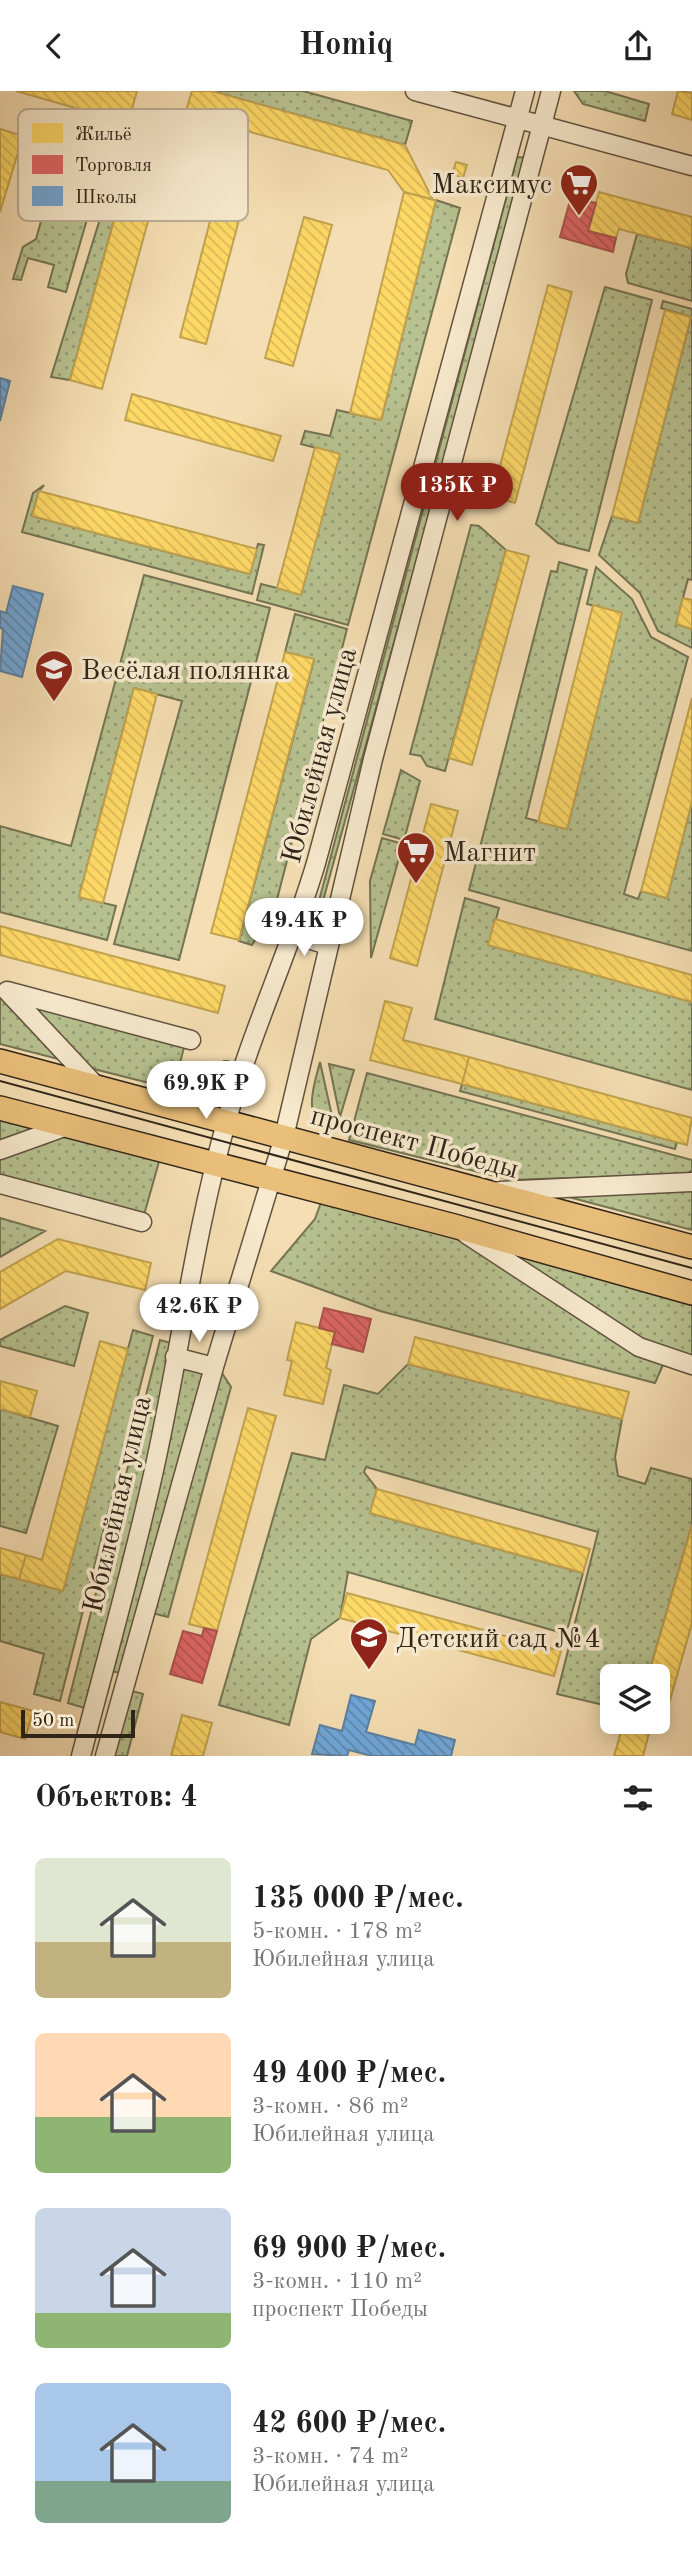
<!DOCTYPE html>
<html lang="ru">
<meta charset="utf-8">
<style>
:root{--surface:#fff;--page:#f6f6f6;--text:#222;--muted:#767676;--accent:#8f2418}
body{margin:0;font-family:"Old Standard TT",serif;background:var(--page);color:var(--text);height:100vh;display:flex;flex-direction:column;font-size:26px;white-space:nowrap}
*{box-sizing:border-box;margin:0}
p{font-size:23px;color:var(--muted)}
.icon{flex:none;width:38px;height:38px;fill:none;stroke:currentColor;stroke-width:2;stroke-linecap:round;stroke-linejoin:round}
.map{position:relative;height:1665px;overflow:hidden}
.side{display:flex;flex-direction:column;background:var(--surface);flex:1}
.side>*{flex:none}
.controls{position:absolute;left:600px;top:1573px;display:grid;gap:14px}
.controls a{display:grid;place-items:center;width:70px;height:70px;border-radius:10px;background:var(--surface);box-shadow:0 4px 18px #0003;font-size:35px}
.scale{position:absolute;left:21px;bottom:18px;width:114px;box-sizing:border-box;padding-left:7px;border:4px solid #302519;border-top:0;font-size:19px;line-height:24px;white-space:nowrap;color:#302519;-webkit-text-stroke:5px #f8eace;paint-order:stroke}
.price{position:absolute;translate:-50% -60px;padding:0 16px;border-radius:24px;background:#fff;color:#222;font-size:23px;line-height:46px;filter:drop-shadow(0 2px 4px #0008)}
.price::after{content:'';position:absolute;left:50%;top:42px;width:21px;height:16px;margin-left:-10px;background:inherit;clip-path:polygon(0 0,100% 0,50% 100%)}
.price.active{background:var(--accent);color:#fff}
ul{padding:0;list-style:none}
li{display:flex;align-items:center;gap:21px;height:175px;padding:0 35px}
li span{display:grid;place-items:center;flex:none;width:196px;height:140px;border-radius:10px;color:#555}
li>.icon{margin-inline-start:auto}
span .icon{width:84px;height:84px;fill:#fffc;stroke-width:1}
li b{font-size:30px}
h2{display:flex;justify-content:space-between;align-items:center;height:84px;padding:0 35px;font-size:30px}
header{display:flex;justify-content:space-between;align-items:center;height:91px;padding:0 35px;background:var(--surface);font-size:32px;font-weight:700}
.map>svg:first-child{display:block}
</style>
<header><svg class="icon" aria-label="back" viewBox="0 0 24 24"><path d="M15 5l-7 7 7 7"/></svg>Homiq<svg class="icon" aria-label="share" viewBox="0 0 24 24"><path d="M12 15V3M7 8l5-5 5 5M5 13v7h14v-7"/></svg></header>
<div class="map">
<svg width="692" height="1665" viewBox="0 0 692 1665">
<defs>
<pattern id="grass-dots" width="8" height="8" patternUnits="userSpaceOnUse" patternTransform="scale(1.75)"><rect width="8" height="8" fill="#b7c290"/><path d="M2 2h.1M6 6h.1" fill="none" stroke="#959d75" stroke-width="1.8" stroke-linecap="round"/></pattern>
<pattern id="homes-back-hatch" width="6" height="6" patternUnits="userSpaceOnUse" patternTransform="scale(1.75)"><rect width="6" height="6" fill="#ffd966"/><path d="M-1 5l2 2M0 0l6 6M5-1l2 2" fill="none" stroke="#dbba58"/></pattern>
<pattern id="shops-back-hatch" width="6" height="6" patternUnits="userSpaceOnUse" patternTransform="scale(1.75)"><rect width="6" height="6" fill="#e06666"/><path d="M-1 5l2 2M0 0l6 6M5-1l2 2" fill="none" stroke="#b65453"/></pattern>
<pattern id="schools-back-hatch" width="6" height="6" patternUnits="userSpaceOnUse" patternTransform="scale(1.75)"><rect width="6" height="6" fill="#6fa8dc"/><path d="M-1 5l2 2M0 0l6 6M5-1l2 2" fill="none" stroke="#5c89b2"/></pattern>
</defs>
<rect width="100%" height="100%" fill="#f5deb3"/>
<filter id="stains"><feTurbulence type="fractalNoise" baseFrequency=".00286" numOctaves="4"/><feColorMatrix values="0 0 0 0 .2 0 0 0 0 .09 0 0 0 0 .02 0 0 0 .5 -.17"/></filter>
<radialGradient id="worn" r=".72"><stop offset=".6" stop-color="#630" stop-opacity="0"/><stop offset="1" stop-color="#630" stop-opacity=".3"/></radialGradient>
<path fill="url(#grass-dots)" stroke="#747454" stroke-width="2" d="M212,0H303L412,30L405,54Z
M574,0H605L649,13L645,30L583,13Z
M121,60L188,78L184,91L129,75L70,289L51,286Z
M517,66L527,67L315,839L312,836Z
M62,94L94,104L66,201L48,196L54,174L28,167L21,189L13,188L23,156L36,148L50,98Z
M436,109L460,117L348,534L257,509L261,493L301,503L339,363L301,353L305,340L330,345L337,319L381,329Z
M637,143L692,157V210L628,192L626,183Z
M605,196L652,209L589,460L558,452L536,433Z
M663,210L692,218V489L688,488L676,533L692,538V557L658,540L640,502L599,464L612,425L638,432L691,226L661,217Z
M44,394L39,400L32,425L250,483L258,453L264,454L252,503L22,441L33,402Z
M471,434L479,435L506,459L445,680L427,675L421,665L410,663Z
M559,471L587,479L526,727L567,738L621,522L587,513L596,476L632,508L651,546L688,566L624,803L638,808L641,800L667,807L692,711V860L469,799L551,480L557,481Z
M144,484L270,517L179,869L114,853L182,610L134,597L79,806L116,815L107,849L0,821V735L71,755Z
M295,523L347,538L275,816L252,854L239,850L314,569L285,561Z
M401,679L420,690L404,749L383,743Z
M382,747L403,753L371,867L370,790Z
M465,807L499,817L489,854L692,911V999L435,928Z
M0,906L58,968L0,953Z
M35,914L185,953L173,998L90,977L38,921Z
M224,970H228L217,999L202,1005L185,1003Z
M320,971L334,1034L330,1043C302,1025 313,998 320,971Z
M329,973L354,979L340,1026Z
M367,982L692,1069V1079L686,1083L511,1089L349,1049Z
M462,993L677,1051L675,1058L460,1000Z
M0,1017L162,1060L142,1131L0,1093Z
M692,1099V1139L565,1105Z
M324,1103L692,1202V1274L666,1267L655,1292L380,1220L271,1180L315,1128Z
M0,1127L45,1140L0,1166Z
M65,1215L88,1222L74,1275L0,1255V1249Z
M133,1239L153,1245L60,1610L34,1603L44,1563L0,1550V1483L63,1499Z
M160,1249L171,1252L146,1386L88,1618L68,1612Z
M408,1273L622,1328L615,1366L618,1385L645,1393L651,1377L692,1388V1434L648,1585L612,1586V1616L557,1603L598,1441L366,1376L364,1381L377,1398L370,1422L583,1482L566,1543L348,1481L340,1527L311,1548L289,1634L219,1614L292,1362L325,1369L344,1294L378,1303Z
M181,1276L203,1281L120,1582L111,1580Z
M220,1279L231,1296L168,1526L152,1522Z
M0,1318L58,1335L26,1442L0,1435Z
M132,1600L143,1603L127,1665H114Z"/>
<path fill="url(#homes-back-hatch)" stroke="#c1a34f" stroke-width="2" d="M16,0H137L128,32Z
M192,0H212L405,54L433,109L404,101L388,79L185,23Z
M678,0L692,2V29L672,23Z
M0,38L23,45L0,121Z
M456,71L467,74L463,87L452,83Z
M129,75L161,83L102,298L70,289Z
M404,101L436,109L381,329L350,322Z
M599,101L692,126V157L619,138L616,147L588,140Z
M217,103L244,110L206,253L180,246Z
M304,126L332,134L293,275L265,267Z
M548,194L572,201L515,412L492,405Z
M665,219L691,226L638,432L612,425Z
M132,303L281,345L273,370L125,329Z
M315,356L340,363L301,504L277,497Z
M39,400L257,458L250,483L32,425Z
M506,459L529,465L472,674L449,667Z
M683,507L692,509V538L676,533Z
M593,514L622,522L567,738L538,731Z
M285,561L314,568L239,849L211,842Z
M134,597L157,603L103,812L79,806Z
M692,607V711L667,807L641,800Z
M431,713L458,720L417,875L390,867Z
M495,828L692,884V911L488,854Z
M0,835L225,895L218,922L0,864Z
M385,910L412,917L403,949L469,966L462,993L370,969Z
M469,966L692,1027L687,1054L462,993Z
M58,1148L151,1172L145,1199L66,1180L0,1218V1181Z
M296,1231L335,1241L326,1277L331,1279L323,1313L284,1304L292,1270L287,1269Z
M415,1246L629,1301L622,1328L408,1273Z
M100,1250L128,1258L63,1500L19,1488L26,1464L42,1469Z
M0,1290L37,1300L30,1326L0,1318Z
M248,1317L276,1325L217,1540L189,1533Z
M377,1398L590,1458L583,1482L370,1422Z
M692,1434V1532L664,1630L658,1628V1586H648Z
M0,1457L26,1464L19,1488L0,1483Z
M347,1502L561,1560L554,1585L340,1527Z
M0,1611L33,1620L25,1648L0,1641Z
M182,1624L212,1632L203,1665H171Z
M624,1631H652L643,1665H614Z"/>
<path fill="url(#shops-back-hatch)" stroke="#ab524f" stroke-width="2" d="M571,106L596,112L588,140L616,147L613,161L560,146Z
M324,1217L371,1228L363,1261L332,1253L335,1241L319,1237Z
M204,1537L217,1540L202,1592L170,1583L183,1540L202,1545Z"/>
<path fill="url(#schools-back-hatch)" stroke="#5c81a2" stroke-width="2" d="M0,287L10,290L0,330Z
M13,495L43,503L22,586L0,580L3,538L0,537V520L6,522Z
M351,1604L375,1610L366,1641L415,1654L419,1639L455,1649L451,1665H372L349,1659L347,1665L312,1663L320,1634L342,1640Z"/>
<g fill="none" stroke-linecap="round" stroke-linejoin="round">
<defs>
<path id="minor" d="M415,0L692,75
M291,843L328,854
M7,900L191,949
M9,902L97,996
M0,1059L67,1035
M0,1093L142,1131
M500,1100L692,1091
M466,1143L639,1256L692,1274
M175,1266L214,1276
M81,1665C105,1573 131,1481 152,1388C179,1270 193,1149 226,1032C250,943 290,860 316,772L525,0
M105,1665L214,1276L284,1046L373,668L551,0"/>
<path id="major" d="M0,970L692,1156
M0,1017L454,1135L692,1202"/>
</defs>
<use href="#minor" stroke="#615340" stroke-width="21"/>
<use href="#major" stroke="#302519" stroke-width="26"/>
<use href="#minor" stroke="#f8eace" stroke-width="18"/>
<use href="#major" stroke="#eabf7a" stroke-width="23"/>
<path stroke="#302519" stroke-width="2" d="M0,990L692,1177"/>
</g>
<defs>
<symbol id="supermarket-pin" viewBox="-11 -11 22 30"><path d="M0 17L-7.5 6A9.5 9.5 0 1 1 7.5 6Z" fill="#8f2418" stroke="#f8eace"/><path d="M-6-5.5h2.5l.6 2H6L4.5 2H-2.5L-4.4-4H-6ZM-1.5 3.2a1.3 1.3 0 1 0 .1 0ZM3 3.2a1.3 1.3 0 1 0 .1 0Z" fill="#fff"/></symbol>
<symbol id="school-pin" viewBox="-11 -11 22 30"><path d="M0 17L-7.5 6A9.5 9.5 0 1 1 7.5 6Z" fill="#8f2418" stroke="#f8eace"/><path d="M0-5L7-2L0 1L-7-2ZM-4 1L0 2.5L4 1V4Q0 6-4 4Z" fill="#fff"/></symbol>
</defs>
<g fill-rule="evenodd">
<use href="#supermarket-pin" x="557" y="70" width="44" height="60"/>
<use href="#school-pin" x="32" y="556" width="44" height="60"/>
<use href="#supermarket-pin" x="394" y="738" width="44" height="60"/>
<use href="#school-pin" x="347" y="1524" width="44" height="60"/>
</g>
<g text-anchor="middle" stroke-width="7" stroke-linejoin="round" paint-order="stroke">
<g font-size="28" fill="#302519" stroke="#f8eace" text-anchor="start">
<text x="552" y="102" text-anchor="end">Максимус</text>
<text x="81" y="588">Весёлая полянка</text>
<text x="443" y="770">Магнит</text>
<text x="396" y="1556">Детский сад №4</text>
</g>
<g font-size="28" fill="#302519" stroke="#f8eace">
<text transform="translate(318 664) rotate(-75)" y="10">Юбилейная улица</text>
<text transform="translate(415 1050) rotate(15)" y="10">проспект Победы</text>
<text transform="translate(116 1413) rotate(-77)" y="10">Юбилейная улица</text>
</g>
</g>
<rect x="18" y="18" width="230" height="112" rx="10" fill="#f8eace" stroke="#bcaf98" stroke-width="2"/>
<rect x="32" y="32" width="31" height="20" fill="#ffd966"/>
<rect x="32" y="64" width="31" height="19" fill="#e06666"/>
<rect x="32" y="95" width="31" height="20" fill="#6fa8dc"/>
<g font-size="19" fill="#302519">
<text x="75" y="49">Жильё</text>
<text x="75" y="80">Торговля</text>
<text x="75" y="112">Школы</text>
</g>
<rect width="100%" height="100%" filter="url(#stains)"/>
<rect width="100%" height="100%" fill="url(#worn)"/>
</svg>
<div class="controls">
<a><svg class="icon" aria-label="layers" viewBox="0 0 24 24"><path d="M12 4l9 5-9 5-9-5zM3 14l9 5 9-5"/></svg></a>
</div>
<div class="scale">50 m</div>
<b class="price active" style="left:457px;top:432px">135K ₽</b>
<b class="price" style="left:304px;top:867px">49.4K ₽</b>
<b class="price" style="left:206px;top:1030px">69.9K ₽</b>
<b class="price" style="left:199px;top:1253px">42.6K ₽</b>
</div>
<section class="side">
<h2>Объектов: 4<svg class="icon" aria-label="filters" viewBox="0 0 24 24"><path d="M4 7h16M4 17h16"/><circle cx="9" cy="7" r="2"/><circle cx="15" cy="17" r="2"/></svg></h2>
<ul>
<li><span style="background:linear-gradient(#dfe7d0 60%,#c2b280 0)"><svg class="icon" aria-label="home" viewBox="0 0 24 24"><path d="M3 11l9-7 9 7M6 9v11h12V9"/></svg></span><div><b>135 000 ₽/мес.</b><p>5-комн. · 178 m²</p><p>Юбилейная улица</p></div></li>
<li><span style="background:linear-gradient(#ffd9b3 60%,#8fb573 0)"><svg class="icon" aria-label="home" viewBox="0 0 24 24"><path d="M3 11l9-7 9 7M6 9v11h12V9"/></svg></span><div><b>49 400 ₽/мес.</b><p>3-комн. · 86 m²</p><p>Юбилейная улица</p></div></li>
<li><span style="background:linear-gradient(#c9d6e8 75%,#8fb573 0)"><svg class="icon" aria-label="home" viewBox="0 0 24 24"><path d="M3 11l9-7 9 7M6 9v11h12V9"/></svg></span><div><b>69 900 ₽/мес.</b><p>3-комн. · 110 m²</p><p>проспект Победы</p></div></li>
<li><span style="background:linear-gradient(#a9c7e8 70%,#7fa58c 0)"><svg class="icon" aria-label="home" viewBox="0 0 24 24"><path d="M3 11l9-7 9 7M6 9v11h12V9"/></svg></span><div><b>42 600 ₽/мес.</b><p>3-комн. · 74 m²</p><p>Юбилейная улица</p></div></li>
</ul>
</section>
